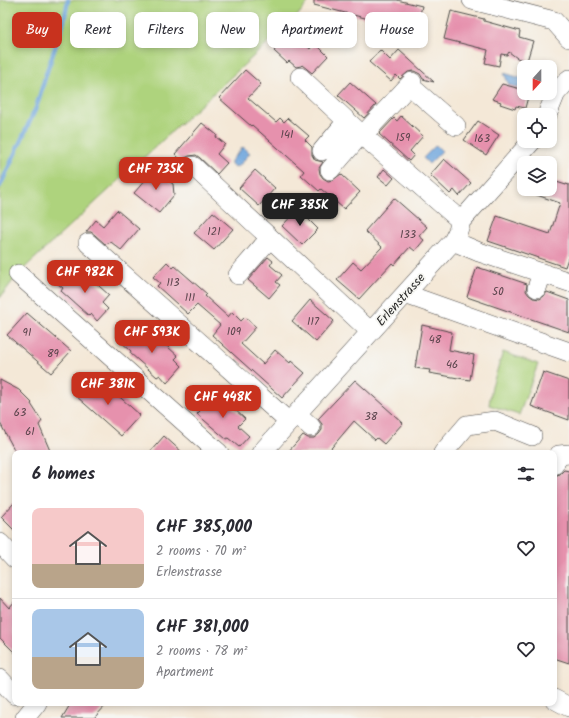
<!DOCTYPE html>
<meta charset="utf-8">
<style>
:root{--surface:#fff;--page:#f7f7f7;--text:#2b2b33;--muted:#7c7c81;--line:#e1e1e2;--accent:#c8321e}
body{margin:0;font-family:Kalam,sans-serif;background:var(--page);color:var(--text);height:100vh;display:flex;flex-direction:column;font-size:15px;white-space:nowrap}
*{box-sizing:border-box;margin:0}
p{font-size:13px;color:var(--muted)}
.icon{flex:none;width:22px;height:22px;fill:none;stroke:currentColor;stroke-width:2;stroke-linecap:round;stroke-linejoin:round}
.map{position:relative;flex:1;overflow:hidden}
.details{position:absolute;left:12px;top:450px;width:545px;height:256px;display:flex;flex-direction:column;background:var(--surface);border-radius:8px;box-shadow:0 2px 6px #0003}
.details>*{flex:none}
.guide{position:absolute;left:12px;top:12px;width:545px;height:36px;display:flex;gap:8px}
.needle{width:26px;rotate:201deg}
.buttons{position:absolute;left:517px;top:60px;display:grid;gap:8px}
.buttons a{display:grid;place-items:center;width:40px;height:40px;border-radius:8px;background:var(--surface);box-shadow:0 2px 6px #0003;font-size:20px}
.price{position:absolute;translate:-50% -34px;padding:0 9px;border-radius:8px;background:var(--accent);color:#fff;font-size:13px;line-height:26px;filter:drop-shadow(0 1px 2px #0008)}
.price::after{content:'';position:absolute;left:50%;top:24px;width:12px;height:9px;margin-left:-6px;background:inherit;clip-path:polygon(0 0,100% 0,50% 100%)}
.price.active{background:#222;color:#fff}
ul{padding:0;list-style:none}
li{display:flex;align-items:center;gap:12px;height:100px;padding:0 20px}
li+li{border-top:1px solid var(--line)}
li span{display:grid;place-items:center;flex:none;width:112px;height:80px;border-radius:8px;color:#555}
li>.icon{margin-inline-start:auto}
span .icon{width:48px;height:48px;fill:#fffc;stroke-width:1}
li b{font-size:17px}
h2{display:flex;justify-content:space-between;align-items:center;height:48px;padding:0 20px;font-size:17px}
.chip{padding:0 14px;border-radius:8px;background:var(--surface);box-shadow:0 2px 6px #0003;font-size:14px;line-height:36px}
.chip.active{background:var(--accent);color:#fff}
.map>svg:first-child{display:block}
</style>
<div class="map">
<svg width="569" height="718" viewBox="0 0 569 718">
<rect width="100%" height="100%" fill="#f6f6f2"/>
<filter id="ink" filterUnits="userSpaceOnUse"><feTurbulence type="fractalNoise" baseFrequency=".025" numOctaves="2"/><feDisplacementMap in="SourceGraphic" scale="8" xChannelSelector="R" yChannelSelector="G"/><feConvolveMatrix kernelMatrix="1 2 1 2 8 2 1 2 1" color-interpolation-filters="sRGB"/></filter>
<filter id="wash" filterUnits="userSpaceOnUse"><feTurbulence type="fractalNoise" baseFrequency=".012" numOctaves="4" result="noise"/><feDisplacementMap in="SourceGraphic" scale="16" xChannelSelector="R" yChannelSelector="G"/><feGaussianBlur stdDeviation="0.9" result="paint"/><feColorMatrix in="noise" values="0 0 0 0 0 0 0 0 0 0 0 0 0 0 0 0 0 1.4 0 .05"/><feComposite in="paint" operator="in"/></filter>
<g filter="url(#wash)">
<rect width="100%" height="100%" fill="#f4e8d7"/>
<path fill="#aed37d" stroke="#6c7f54" d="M0,0H310L298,15L18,274L0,298Z
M503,352L538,364L519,415L489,405L492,386Z"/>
<path fill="#70a6dd" stroke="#4e6884" d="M504,73L524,79V89L509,85Z
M436,145L442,151L429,164L423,158Z
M243,147L250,153L238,167L236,166L234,167L231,164V161Z"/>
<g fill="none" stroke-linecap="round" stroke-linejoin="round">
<path stroke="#70a6dd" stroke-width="4.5" d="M0,186L36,108L47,71L64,21L68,0"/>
</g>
<g id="blocks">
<path fill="#e691ad" d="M314,0H397L422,6L416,31L314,5Z
M451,11L484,19V21L520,31L519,37L533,41L527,61L517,58L509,52L507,55L501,54L499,66L485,63L488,50L444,39Z
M291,31L310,49L315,43L328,56L312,73L302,65L301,66L296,67L289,61L287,63L274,51Z
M380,50L390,60L399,50L434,82L423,79L420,74L414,71L408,72L400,79L396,75L391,81L369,62Z
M245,70L261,84L248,98L276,122L280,118L284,122L288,118L309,136L305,140L312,147V155L315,160L323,162L319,168L320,174L323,178L328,181L333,180L341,174L360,192L344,209L321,189L319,191L301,175L304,171L252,125L251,126L219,98Z
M350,82L376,105L364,118L338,95Z
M502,84L524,90V93H529L525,108L516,106L515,109L500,104L501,102L492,99Z
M401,116L423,136L410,151L414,155L409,161L379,134L394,118L397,121Z
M478,121L499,135L486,155L464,140Z
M202,123L217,135L216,137L225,144L217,154L227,163L217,174L200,158L196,155L189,156L185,158L183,162L175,154Z
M444,159L471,183L459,196L454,190L450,194L430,175Z
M384,169L394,178L388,185L378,177Z
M154,170L173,184L174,195L159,213L134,193Z
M255,170L275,188L259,206L239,188Z
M550,180L566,185V184L569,185V255L565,267L488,241L497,216L550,234L560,203L525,191V189H550Z
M394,198L427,227L419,236L424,240L415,251L410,247L394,265L392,263L359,299L337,280L353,262L361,269L382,247L365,231Z
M298,209L318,229L302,245L282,226Z
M117,210L139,229L121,250L111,242L105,244L95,235L91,232H86L96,220L103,226Z
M213,212L233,229L214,250L194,233Z
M268,257L273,261L270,265L282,275L276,282L280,285L269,298L248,280Z
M167,262L173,268L175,266L207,294L205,296L228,317L232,312L241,321L245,317L256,327L241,344L263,364L275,350L290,363L291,361L305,373L282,398L212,335L220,325L197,305L188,314L157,286L160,283L153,277Z
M477,267L527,284L526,291L529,295L533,298L540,299L544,296L547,292L569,300V332L467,297Z
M80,269L109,295L102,303L108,309L97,321L91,314L89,316L61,291L63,288L58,284L68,272L74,277Z
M310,300L334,321L316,342L292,321Z
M27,313L71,351L51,373L7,335Z
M422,325L452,332L449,350L474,355L470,380L429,373L430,370L415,368Z
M130,329L142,339L149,330L178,356L175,359L182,366L167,383L160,375L157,377L130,353L131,351L119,340Z
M543,372L569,381V420L531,406Z
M95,375L140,415L121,436L76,396Z
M0,380L19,390L32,403L31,404L42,421L39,425L51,453H16L0,423Z
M355,380L403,423L384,444L377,438L375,440L354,421L327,453H287L303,435L308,438H314L319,434L322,430V424L318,419Z
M218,394L245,419L238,426L249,436L239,447L228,438L226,439L197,414L200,411L195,407L205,395L212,401Z
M164,436L183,453H149Z
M564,470L569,471V663L554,658V476L560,474Z
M15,502V531L1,517Z
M0,598L9,608L15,601V653L0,638Z
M71,703H108L94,718H62Z"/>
</g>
</g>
<g filter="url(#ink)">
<use href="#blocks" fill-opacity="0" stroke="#494745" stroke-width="1"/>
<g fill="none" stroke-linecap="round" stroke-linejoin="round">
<defs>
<path id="minor" d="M472,0L554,21L569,38
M300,77L361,134L461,221
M409,85L456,126
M547,115L556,93L569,79
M363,135L412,82
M322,151L347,121
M193,166L371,332
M330,170L361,134
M453,241L479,252L569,282
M88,243L289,422
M18,274L219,453
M238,275L270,238
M537,288L542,273
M405,294L569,352
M297,414L311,427
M261,453L453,241L458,231L461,221L532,141
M443,453L467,425L495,421L532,436
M554,465L559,455L569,454
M0,543L15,559
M0,679L15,695
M554,699L569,707
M25,718L37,703"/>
</defs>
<use href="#minor" stroke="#494745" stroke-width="20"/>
<use href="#minor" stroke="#fff" stroke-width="19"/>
</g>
</g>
<g text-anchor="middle" stroke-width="3.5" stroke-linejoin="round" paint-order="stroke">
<g font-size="11" fill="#5a444c">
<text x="287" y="138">141</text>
<text x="403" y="141">159</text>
<text x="482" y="142">163</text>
<text x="214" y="235">121</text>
<text x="408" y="238">133</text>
<text x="173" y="286">113</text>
<text x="498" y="295">50</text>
<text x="190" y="301">111</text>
<text x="313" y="325">117</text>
<text x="234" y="335">109</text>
<text x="27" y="336">91</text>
<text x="435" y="343">48</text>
<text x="53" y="357">89</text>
<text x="452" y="368">46</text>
<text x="20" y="416">63</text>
<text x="371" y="420">38</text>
<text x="30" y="435">61</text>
</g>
<g font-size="13" fill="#2b2b2b" stroke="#f6f6f2">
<text transform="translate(400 299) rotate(-48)" y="5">Erlenstrasse</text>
</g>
</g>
</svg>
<div class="buttons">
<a><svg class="needle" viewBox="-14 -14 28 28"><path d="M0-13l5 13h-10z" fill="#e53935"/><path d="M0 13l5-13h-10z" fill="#7c7c81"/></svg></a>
<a><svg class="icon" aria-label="locate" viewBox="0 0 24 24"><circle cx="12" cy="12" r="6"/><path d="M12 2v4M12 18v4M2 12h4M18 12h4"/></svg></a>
<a><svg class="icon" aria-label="layers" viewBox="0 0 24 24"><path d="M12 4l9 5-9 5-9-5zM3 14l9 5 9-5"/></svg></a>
</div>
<b class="price" style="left:156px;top:191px">CHF 735K</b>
<b class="price active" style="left:300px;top:227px">CHF 385K</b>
<b class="price" style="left:85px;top:294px">CHF 982K</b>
<b class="price" style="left:152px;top:354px">CHF 593K</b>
<b class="price" style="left:108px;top:406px">CHF 381K</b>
<b class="price" style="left:223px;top:419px">CHF 448K</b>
<div class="guide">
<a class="chip active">Buy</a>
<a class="chip">Rent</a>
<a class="chip">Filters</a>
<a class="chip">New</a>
<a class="chip">Apartment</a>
<a class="chip">House</a>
</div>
<section class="details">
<h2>6 homes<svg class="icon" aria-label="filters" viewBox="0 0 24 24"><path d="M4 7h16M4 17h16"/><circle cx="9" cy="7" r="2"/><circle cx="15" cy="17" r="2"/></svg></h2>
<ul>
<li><span style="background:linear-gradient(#f6c9c9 70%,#b9a48a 0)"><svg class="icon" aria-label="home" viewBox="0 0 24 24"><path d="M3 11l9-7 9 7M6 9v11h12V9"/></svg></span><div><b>CHF 385,000</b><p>2 rooms · 70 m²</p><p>Erlenstrasse</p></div><svg class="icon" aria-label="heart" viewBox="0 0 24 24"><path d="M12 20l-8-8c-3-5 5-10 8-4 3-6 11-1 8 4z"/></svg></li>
<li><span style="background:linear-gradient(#a9c7e8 60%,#b9a48a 0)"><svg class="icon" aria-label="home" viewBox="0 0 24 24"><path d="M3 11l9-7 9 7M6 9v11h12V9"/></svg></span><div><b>CHF 381,000</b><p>2 rooms · 78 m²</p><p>Apartment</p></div><svg class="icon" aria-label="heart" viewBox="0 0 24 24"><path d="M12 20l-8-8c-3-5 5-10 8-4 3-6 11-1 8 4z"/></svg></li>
</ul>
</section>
</div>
